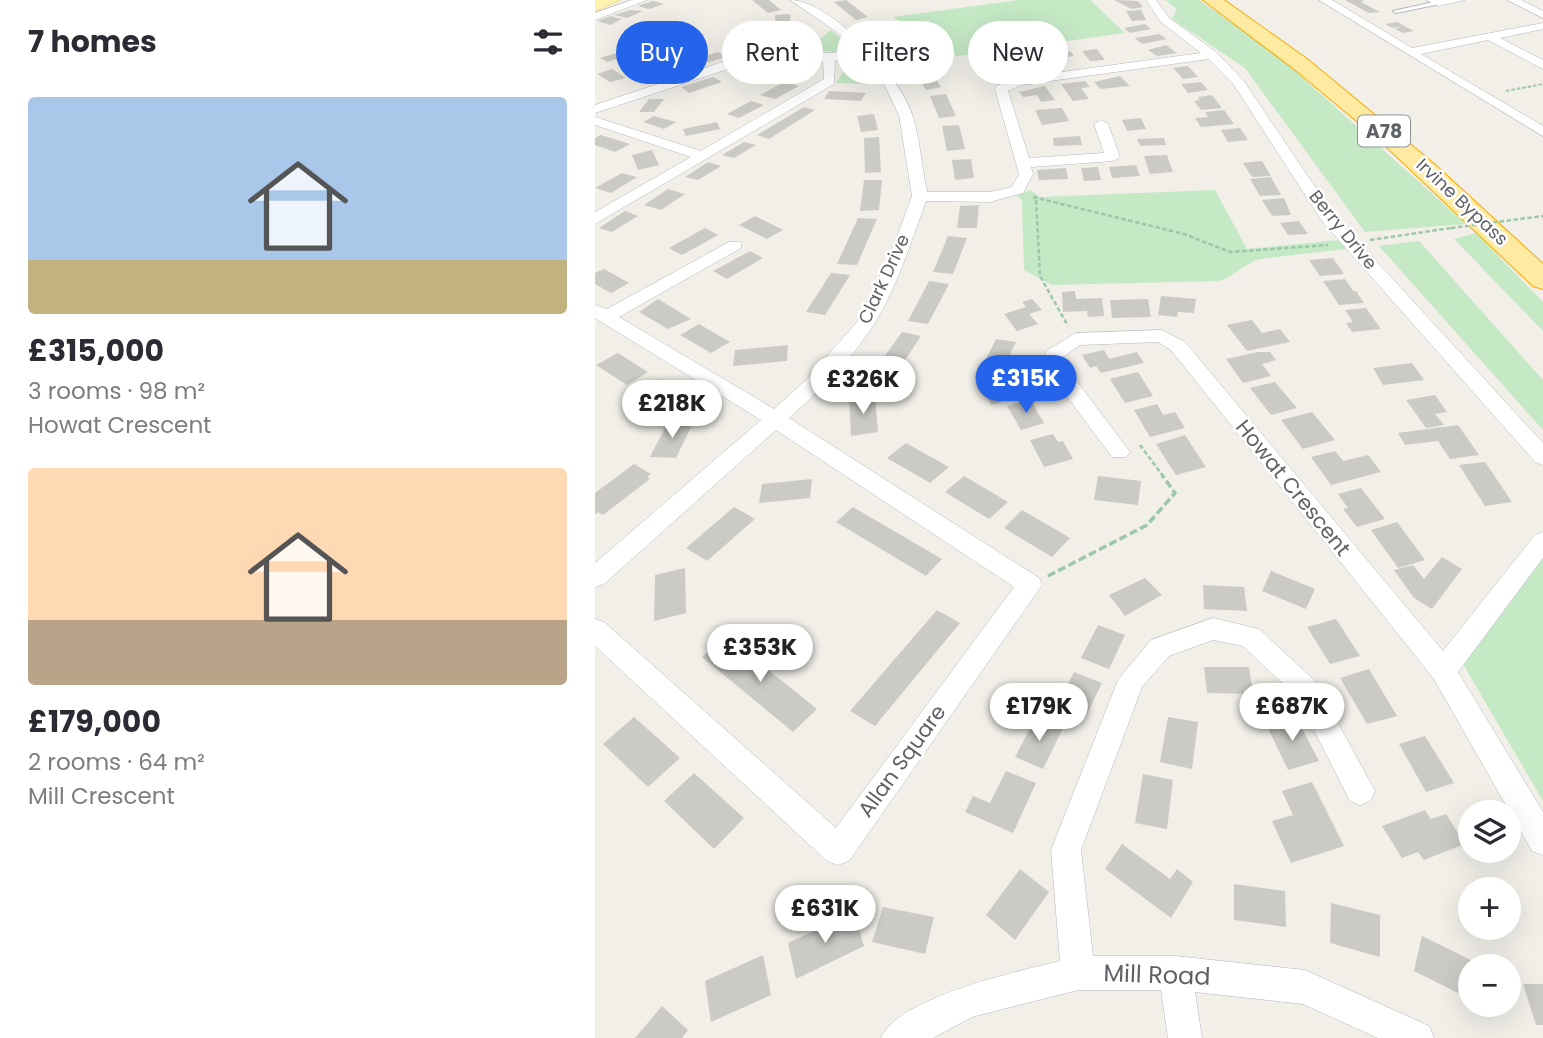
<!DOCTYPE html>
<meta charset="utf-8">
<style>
:root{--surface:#fff;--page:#f7f7f7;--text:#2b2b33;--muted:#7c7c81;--accent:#2563eb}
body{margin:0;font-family:Poppins,sans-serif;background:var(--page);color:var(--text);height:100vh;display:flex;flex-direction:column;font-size:26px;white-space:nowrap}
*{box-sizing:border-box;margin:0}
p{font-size:23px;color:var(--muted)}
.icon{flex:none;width:38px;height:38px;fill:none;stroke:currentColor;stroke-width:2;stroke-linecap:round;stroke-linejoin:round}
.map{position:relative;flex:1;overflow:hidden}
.drawer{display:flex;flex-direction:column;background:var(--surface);width:595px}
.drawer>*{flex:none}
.banner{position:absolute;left:21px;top:21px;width:665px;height:63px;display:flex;gap:14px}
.tools{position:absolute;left:863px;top:800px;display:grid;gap:14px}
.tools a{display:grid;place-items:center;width:63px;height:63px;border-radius:50%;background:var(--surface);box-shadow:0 7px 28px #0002;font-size:35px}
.price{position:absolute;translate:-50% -60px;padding:0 16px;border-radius:24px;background:#fff;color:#222;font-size:23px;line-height:46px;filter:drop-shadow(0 2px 4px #0008)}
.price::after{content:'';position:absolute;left:50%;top:42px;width:21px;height:16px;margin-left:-10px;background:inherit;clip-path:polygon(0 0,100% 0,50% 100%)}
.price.selected{background:var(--accent);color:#fff}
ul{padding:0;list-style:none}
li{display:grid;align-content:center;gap:14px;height:371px;padding:0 28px}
li span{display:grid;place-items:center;height:217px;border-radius:7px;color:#555}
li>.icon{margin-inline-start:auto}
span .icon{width:126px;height:126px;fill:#fffc;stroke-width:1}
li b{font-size:30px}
h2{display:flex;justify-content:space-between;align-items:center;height:84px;padding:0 28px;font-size:30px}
.tag{padding:0 24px;border-radius:32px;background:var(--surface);box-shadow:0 7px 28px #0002;font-size:24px;line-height:63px}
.tag.selected{background:var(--accent);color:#fff}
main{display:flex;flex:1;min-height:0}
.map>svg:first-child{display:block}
</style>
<main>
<section class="drawer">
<h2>7 homes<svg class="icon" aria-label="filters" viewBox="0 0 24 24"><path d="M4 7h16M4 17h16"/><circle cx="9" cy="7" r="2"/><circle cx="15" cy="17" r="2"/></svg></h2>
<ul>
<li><span style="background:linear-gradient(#a9c7e8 75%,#c2b280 0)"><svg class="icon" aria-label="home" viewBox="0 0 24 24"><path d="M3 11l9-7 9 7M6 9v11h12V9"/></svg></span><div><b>£315,000</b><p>3 rooms · 98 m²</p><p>Howat Crescent</p></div></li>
<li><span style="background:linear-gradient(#ffd9b3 70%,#b9a48a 0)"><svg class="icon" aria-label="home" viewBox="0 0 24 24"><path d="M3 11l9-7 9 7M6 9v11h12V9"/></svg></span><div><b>£179,000</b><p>2 rooms · 64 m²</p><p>Mill Crescent</p></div></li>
</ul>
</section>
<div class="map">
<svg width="948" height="1038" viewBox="0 0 948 1038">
<rect width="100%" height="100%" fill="#f1efe8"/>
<path fill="#c5e8c5" d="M423,0H495L530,33L362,56L298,17Z
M570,0H604L681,54L871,224L770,232L650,68L577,19L582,9Z
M236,30L256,47L255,50C238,56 218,47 200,47L226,38Z
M267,57L285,84L241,83L251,68L247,59Z
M436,190L445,197L620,190L652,249L743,240L751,249L664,259C650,264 639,276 624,281L457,285L429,270L427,200L421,195Z
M881,233L948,302V331L859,239Z
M824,241L948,380V430L784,246Z
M948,549V801L868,664Z"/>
<path fill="#cccac5" d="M157,0H174L186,10L173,13Z
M251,0L273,17L261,20L239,2Z
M519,0L543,1L548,7L537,9Z
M750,0H769L766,2L785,12L774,13Z
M58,1L69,4L54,9L43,6Z
M35,10L48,11L32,18L19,15Z
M546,10L551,20L537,21L531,11Z
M195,14L196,30L181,32L180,15Z
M16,16L27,19L15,25L2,21Z
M802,22L811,27L819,31L808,33L800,29L808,26L798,28L790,24Z
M289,23L301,33L287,36L275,26Z
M550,24L556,29L535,33L529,28Z
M564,34L572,39L547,44L540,38Z
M185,35L191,40L147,51L141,46Z
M302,36L311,43L297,46L289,38Z
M571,45L582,53L562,56L553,50Z
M317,48L329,60L314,63L303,51Z
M502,49L510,60L495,61L487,51Z
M32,50L39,54L12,62L5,58Z
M475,51L479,56L465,58L468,62L457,64L446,55Z
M123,52L131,57L101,66L93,62Z
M64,54L77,61L64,65L51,58Z
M203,58L218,69L203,73L188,62Z
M442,60L447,68L422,71L417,63Z
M166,62L174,67L144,77L135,71Z
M410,66L414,72L388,75L385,69Z
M593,66L603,77L588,79L578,68Z
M334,68L346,87L331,90L318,70Z
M17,69L31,78L15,82L2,74Z
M525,76L535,86L505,89L499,82Z
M118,77L127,82L94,93L86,87Z
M490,81L495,87L486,88L494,99L478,101L466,84Z
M189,82L204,86L180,99L165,95Z
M606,82L613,90L593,93L586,84Z
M450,86L460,100L446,102L442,95L428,97L424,92Z
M234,91L255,92L271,93L266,101L229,99Z
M351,94L361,116L344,118L335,96Z
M617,95L627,108L606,110L599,101L605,100L603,97Z
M54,99H69L59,112H44Z
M156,101L169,105L144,118L132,114Z
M209,107L220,110L174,139L162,135Z
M467,108L474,121L447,125L440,110Z
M629,110L639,124L606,127L600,118L613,117L610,112Z
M279,114L283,130L266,132L262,116Z
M59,116L81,122L69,129L48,122Z
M546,118L551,129L532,131L527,120Z
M122,122L125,129L91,136L88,129Z
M364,125L370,149L352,151L347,126Z
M645,128L653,140L633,142L626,130Z
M6,135L35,144L20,152L0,145V138Z
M485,136L487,145L459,146L458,138Z
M284,137L286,172L270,173L269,138Z
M569,138L571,145L545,146L542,139Z
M149,142L161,145L139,158L127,155Z
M57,150L64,165L43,170L37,155Z
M572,155L578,172L555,174L549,156Z
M376,159L379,178L360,180L357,160Z
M667,161L676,176L657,177L648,163Z
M113,162L126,166L103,180L90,177Z
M541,165L545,176L517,178L514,167Z
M503,167L506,180L489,181L486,168Z
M471,168L473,179L444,180L442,170Z
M27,173L42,177L16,193L0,188Z
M676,177L686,195L665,196L655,179Z
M269,180H287L284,210L265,211Z
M73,189L90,194L66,210L49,205Z
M689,198L696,215L677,216L667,200Z
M384,205L382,228H362L365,206Z
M30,211L43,216L17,232L4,228Z
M160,216L188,230L172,239L144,225Z
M263,218L282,219L262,265L242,264Z
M704,221L713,234L693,235L685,223Z
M110,228L123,235L87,255L74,248Z
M353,236L372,238L358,274L338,272Z
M155,251L168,258L132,279L118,271Z
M738,258L749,274L725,276L714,260Z
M9,269L34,283L16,293L0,284V273Z
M236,273L255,275L230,315L211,312Z
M750,279L758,291H761L769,303L744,305L728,281Z
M334,281L354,284L333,324L313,321Z
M480,291L481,299L507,298L509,316L493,317L492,311L468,312L467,292Z
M566,296L601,299L599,313L583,312L582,317L563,315Z
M63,299L83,311L96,319L73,329L44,312Z
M437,299L447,310L434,314L443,324L422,331L409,314L431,307L427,302Z
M553,299L556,317L517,318L515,300Z
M771,308L786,329L757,332L751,323L758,322L750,310Z
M657,320L667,333L685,329L695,342L652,351L632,325Z
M104,324L135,342L116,353L85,335Z
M307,332L326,336L296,381L275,377Z
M401,339L421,342L410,364L390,361Z
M193,345L192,361L138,366L140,350Z
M509,350L514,359L542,352L549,363L506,373L501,366L495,368L487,355Z
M663,352H675L681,360L667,364L676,376L648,383L631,359Z
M23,353L53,372L32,385L1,365Z
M817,363L829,380L788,385L778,368Z
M543,372L558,396L530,403L515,379Z
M413,375L425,397L396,405L385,382Z
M64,379L97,400L76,414L43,392Z
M680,382L702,408L676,415L655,388Z
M840,395L852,412L840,414L849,425L831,428L811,400Z
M280,396L283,432L256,436L254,399Z
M435,399L449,423L426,430L412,406Z
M562,404L568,415L580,412L590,428L555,437L539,410Z
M717,412L740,440L708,449L686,420Z
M73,422L98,423L81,458L55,457Z
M863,425L884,455L855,459L843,441L810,445L803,433Z
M458,434L463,442L468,441L478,459L449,467L435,440Z
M590,435L611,467L581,475L561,444Z
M311,443L354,467L335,483L292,458Z
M740,451L748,461L773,455L786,472L736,485L716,457Z
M890,462L917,502L890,506L864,465Z
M39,464L56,474L52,477L55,479L8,515L3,512L0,515V493Z
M369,476L413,502L394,519L350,492Z
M503,476L546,481L543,505L499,500Z
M217,479L215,498L164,503L167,484Z
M766,488L790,519L762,527L748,509L753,508L743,494Z
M139,507L160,519L112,561L91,548Z
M258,507L347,559L331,576L241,522Z
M427,510L475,538L457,557L409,528Z
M802,522L830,560L803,568L776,530Z
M847,557L867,569L837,609L819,598L799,570L818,565L829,579Z
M90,568L91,613L59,621L60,575Z
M676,571L720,589L711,609L667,591Z
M550,578L567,595L530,616L514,595Z
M608,585L649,587L652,611L609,609Z
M342,610L365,623L280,726L255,711Z
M741,619L765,656L735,664L712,627Z
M503,625L530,635L514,669L486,658Z
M131,636L222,709L198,732L107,657Z
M609,667H654L658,694L612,693Z
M774,669L802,716L772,724L745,678Z
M479,672L507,683L490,718L462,706Z
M700,715L724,761L693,770L671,724Z
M39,717L85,758L53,787L8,744Z
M441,717L468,728L448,769L420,757Z
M573,717L603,722L597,769L565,762Z
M830,736L859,783L831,792L804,744Z
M411,771L441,783L418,833L370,812L378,796L395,803Z
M99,773L149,818L119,849L69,801Z
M548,774L578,780L572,829L540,823Z
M717,782L749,846L696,863L677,821L698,815L687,791Z
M830,810L836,819L851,814L870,844L829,860L823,852L807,858L787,826Z
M527,844L575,879L582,869L598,882L576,918L510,869Z
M425,869L454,892L420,940L391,915Z
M639,884L690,891L691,927L639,920Z
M736,903L785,915V957L735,943Z
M288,907L339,917L330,954L277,942Z
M259,912L269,946L201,979L193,943Z
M827,936L888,966H875V999L819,971Z
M168,955L176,995L116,1022L110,981Z
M928,984H948V1025H941Z
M67,1006L93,1030L87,1038H40Z"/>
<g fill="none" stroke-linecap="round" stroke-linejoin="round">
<defs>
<path id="service" d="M843,1L845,4L801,13L798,11Z"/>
<path id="minor" d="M37,0H52L0,20V13Z
M195,0C236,0 307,78 318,117C325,141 327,167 332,192H395L417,187L424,174L400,89L401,86L423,78L606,53L566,22L551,0H561L574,18L621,52L648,80L739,215L948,443V465L940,462L727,221L639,85L614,59L426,85L413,91L434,158L509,153L499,124L506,120L513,124L525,157L518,161L436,167L438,174L428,193L395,202L331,201C316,242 302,288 278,326C256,360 224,391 194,418L444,578L447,585L254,861L243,865L232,861L0,646V619L9,622L241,828L419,587L181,430L9,584L0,587V563L166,420L0,318V305L12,309L134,242H146V248L24,317L179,409L211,380L262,322L295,256L317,196L304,115L288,82L264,57L240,61L239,84L0,224V212L96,157L0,125V117L106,151L229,79L228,62L188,58L151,63L0,113V105L63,84L38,70V64H46L74,80C111,69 150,50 189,51C215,51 232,56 259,50L242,32Z
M724,0H737L817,48L948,23V29L905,38L948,60V69L893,40L826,54L948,126V136Z
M832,0H870L843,6Z
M912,0H926L948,11V18Z
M567,330L590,342L848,651L940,535L948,532V558L863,672L948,812V855L937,851L839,679L576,350L563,342L485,345L468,357V363L535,452L531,457H517L448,364L451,351L481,333Z
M618,618L664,629L720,681L780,791L775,801L765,805L755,801L702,697L648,646L618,640L574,656L547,687L486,850L498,956H580L710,970L834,1026L839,1038H783L708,1004L600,992L607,1038H573L566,990H483L377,1017L338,1038H286C302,998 424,971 465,961L456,850L523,680L556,640Z"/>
<path id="primary" d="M0,0H25L0,11Z"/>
<path id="trunk" d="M608,0H629L712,59L838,163L948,264V289L938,286L781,137L698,68Z"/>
</defs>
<use href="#service" stroke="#b5b8bc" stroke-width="2"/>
<use href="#minor" stroke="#b5b8bc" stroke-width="1"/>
<use href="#primary" stroke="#f2c960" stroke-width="1"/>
<use href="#trunk" stroke="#f9ab00" stroke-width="2"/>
<path stroke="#9cc7a9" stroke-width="2" stroke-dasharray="3.5 2" stroke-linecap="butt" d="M911,91L948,84"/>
<path stroke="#9cc7a9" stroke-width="2.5" stroke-dasharray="4.5 2.5" stroke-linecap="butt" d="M438,197L589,234L635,252L733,245
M441,200L445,276L473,326
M775,240L856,228
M545,445L568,476"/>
<path stroke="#9cc7a9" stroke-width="3.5" stroke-dasharray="8 3.5" stroke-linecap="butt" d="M453,576L552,525L580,493L567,475"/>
<use href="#service" fill="#fff" fill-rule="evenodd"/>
<use href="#minor" fill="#fff" fill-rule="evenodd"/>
<use href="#primary" fill="#fff2af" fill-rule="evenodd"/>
<use href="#trunk" fill="#feeaa1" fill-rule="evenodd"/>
<path stroke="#9cc7a9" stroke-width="2.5" stroke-dasharray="4.5 2.5" stroke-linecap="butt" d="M856,228L948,216"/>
</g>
<g text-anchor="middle" stroke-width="5" stroke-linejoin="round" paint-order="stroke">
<g font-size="18" fill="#5f6368" stroke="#fff">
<text transform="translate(867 202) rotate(43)" y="6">Irvine Bypass</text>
<text transform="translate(748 230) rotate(51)" y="6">Berry Drive</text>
<text transform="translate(289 279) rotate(-65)" y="6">Clark Drive</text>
</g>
<rect fill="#fff" stroke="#8f9295" stroke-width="2" x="763" y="115.5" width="52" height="31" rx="5"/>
<g font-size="19" font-weight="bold" fill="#5f6368">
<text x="789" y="138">A78</text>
</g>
<g font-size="21" fill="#5f6368" stroke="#fff">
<text transform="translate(698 488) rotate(51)" y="7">Howat Crescent</text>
<text transform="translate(307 761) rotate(-54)" y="7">Allan Square</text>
</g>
<g font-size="24" fill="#5f6368" stroke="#fff">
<text transform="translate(562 975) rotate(2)" y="8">Mill Road</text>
</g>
</g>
</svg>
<div class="tools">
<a><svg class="icon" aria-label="layers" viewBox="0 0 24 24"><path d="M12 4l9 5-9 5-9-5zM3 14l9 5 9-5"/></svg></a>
<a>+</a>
<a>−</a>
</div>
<b class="price selected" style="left:431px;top:415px">£315K</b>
<b class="price" style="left:268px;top:416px">£326K</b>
<b class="price" style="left:77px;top:440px">£218K</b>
<b class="price" style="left:165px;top:684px">£353K</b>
<b class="price" style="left:444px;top:743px">£179K</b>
<b class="price" style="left:697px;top:743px">£687K</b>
<b class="price" style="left:230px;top:945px">£631K</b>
<div class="banner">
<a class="tag selected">Buy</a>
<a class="tag">Rent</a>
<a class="tag">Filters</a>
<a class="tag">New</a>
</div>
</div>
</main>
